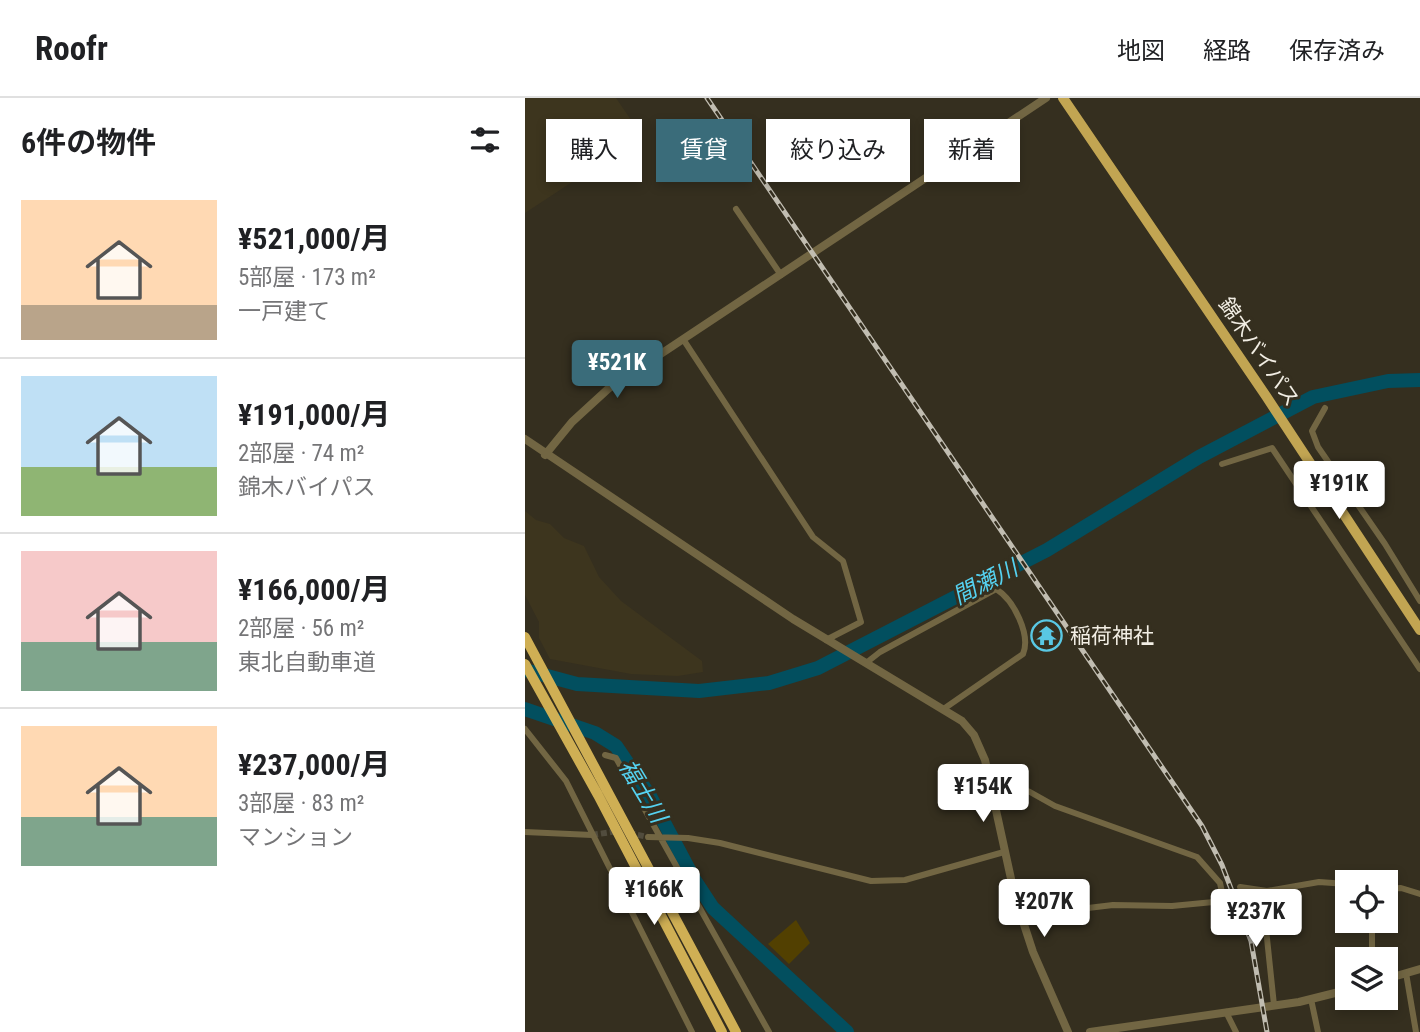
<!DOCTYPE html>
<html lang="ja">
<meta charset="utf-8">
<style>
:root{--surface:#fff;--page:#f2f2f2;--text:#202124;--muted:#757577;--line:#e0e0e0;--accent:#3a6c7a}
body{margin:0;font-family:"Roboto Condensed","Noto Sans JP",sans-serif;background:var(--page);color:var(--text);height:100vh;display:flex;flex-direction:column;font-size:26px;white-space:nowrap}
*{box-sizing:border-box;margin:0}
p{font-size:23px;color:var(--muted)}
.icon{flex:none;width:38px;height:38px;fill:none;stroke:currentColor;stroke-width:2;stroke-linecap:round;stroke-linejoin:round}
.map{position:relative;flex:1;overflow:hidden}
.details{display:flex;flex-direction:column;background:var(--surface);width:525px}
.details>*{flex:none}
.guide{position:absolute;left:21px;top:21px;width:665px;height:63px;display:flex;gap:14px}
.buttons{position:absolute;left:810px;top:772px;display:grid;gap:14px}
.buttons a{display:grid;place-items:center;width:63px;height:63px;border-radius:0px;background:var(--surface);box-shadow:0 4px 10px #0003;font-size:35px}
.price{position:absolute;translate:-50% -60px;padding:0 16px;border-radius:7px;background:#fff;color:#222;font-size:23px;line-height:46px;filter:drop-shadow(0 2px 4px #0008)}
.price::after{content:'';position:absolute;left:50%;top:42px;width:21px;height:16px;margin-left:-10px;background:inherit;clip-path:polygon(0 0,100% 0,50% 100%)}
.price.active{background:var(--accent);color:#fff}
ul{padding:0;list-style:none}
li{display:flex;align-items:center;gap:21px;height:175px;padding:0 21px}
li+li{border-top:2px solid var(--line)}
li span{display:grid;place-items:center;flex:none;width:196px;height:140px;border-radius:0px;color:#555}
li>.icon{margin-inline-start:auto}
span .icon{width:84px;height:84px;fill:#fffc;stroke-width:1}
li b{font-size:30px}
h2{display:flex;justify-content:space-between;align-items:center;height:84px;padding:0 21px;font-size:30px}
.pill{padding:0 24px;border-radius:0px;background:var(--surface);box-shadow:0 4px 10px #0003;font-size:24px;line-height:63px}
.pill.active{background:var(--accent);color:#fff}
header{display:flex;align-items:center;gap:42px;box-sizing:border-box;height:98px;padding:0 35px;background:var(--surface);border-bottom:2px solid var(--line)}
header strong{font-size:33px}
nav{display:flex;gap:38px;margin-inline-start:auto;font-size:24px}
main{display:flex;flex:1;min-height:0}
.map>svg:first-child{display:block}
</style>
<header>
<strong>Roofr</strong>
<nav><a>地図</a><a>経路</a><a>保存済み</a></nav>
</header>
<main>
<section class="details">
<h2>6件の物件<svg class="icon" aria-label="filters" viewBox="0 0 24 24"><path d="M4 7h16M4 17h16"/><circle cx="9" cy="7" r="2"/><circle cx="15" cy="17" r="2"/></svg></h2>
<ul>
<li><span style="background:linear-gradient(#ffd9b3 75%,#b9a48a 0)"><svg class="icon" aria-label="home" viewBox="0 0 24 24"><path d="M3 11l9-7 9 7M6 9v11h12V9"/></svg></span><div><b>¥521,000/月</b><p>5部屋 · 173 m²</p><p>一戸建て</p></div></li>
<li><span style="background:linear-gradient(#bfe0f5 65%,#8fb573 0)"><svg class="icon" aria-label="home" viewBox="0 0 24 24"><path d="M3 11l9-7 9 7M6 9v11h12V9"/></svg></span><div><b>¥191,000/月</b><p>2部屋 · 74 m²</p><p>錦木バイパス</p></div></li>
<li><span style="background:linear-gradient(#f6c9c9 65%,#7fa58c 0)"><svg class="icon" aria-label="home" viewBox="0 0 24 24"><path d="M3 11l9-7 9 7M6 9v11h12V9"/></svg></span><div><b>¥166,000/月</b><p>2部屋 · 56 m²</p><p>東北自動車道</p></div></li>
<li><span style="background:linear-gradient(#ffd9b3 65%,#7fa58c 0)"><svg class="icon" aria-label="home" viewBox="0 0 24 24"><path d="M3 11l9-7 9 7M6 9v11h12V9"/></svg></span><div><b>¥237,000/月</b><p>3部屋 · 83 m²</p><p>マンション</p></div></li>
</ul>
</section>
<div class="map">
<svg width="895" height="934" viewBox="0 0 895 934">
<rect width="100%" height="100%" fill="#352f1f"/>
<path fill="#3d351e" d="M0,0H91L117,38L0,115Z
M0,413L11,422L25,426L39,440L59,448L74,479L96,503L177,563L178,574L153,578L106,576L25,561L14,540V524L0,497Z"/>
<path fill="#524001" d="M271,822L285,845L264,866L243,846Z"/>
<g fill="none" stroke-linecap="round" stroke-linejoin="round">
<path stroke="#024f5f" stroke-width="14" d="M0,572L52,586L174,593L244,585L293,570L522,452L674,359L788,299L863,283L895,282
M0,611L70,635L91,648L125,698L169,781L188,810L322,934"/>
<path stroke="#514c3d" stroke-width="6" stroke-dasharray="6 3" stroke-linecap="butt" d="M104,735L123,739
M67,737L93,733"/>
<path stroke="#726643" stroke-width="6" d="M211,111L256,177
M158,241L288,439L318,463L336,524L301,542
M800,310L787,333L793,349L860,446L895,503
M697,366L747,350L895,571
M341,565L355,554L471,491C489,502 506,537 498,556L420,610
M0,631L41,683L167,934
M80,657L91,660L244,934
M464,682L505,694L530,708L672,759L695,785L699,803L647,808L588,807L496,818
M0,734L67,737
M123,739L163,740L195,745L346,783L380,782L479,754
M715,789L742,793L794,784L822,786
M861,791L876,790L895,796
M737,793L749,907
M847,822V861
M881,875L891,934
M786,901L793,934
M701,914L711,934"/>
<path stroke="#726643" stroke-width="8" d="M0,341L268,521L437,623L449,637L460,662L490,799L508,854L543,934
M20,357L47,324L83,291L521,0
M861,881L895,871
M565,934L774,904L822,892"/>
<path stroke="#c2a552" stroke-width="10" d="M538,0L741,298L895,532"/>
<path stroke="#cfaf54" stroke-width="10" d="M0,539L211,934
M0,566L73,697L197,934"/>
<defs>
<path id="rail" d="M182,0L677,728L697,767L726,843L742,934"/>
</defs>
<use href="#rail" stroke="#c1bdb1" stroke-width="5"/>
<use href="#rail" stroke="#352f1f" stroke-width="2.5" stroke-dasharray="8" stroke-linecap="butt"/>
</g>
<defs>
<symbol id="temple-ring" viewBox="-11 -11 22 22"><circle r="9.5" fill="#352f1f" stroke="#59c8e4" stroke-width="1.5"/><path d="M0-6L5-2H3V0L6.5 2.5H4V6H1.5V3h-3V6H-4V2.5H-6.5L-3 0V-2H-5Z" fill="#59c8e4"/></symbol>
</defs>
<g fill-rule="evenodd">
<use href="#temple-ring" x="504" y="520" width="35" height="35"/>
</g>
<g text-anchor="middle" stroke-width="6" stroke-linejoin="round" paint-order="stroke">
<g font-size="21" fill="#f2eee4" stroke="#352f1f">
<text transform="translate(734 254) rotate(56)" y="7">錦木バイパス</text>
</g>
<g font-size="21" fill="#f2eee4" stroke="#352f1f" text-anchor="start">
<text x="545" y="545">稲荷神社</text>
</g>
<g font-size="23" font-style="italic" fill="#55d2f1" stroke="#352f1f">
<text transform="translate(460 484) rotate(-27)" y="8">間瀬川</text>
<text transform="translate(118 693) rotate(59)" y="8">福士川</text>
</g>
</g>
</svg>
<div class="buttons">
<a><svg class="icon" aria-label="locate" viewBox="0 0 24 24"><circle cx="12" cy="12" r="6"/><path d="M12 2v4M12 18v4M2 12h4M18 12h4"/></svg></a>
<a><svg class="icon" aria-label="layers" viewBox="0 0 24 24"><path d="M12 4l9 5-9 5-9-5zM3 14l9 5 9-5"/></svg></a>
</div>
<b class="price active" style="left:92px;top:302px">¥521K</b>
<b class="price" style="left:814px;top:423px">¥191K</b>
<b class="price" style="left:458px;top:726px">¥154K</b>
<b class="price" style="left:129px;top:829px">¥166K</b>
<b class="price" style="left:519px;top:841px">¥207K</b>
<b class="price" style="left:731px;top:851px">¥237K</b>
<div class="guide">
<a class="pill">購入</a>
<a class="pill active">賃貸</a>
<a class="pill">絞り込み</a>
<a class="pill">新着</a>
</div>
</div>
</main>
